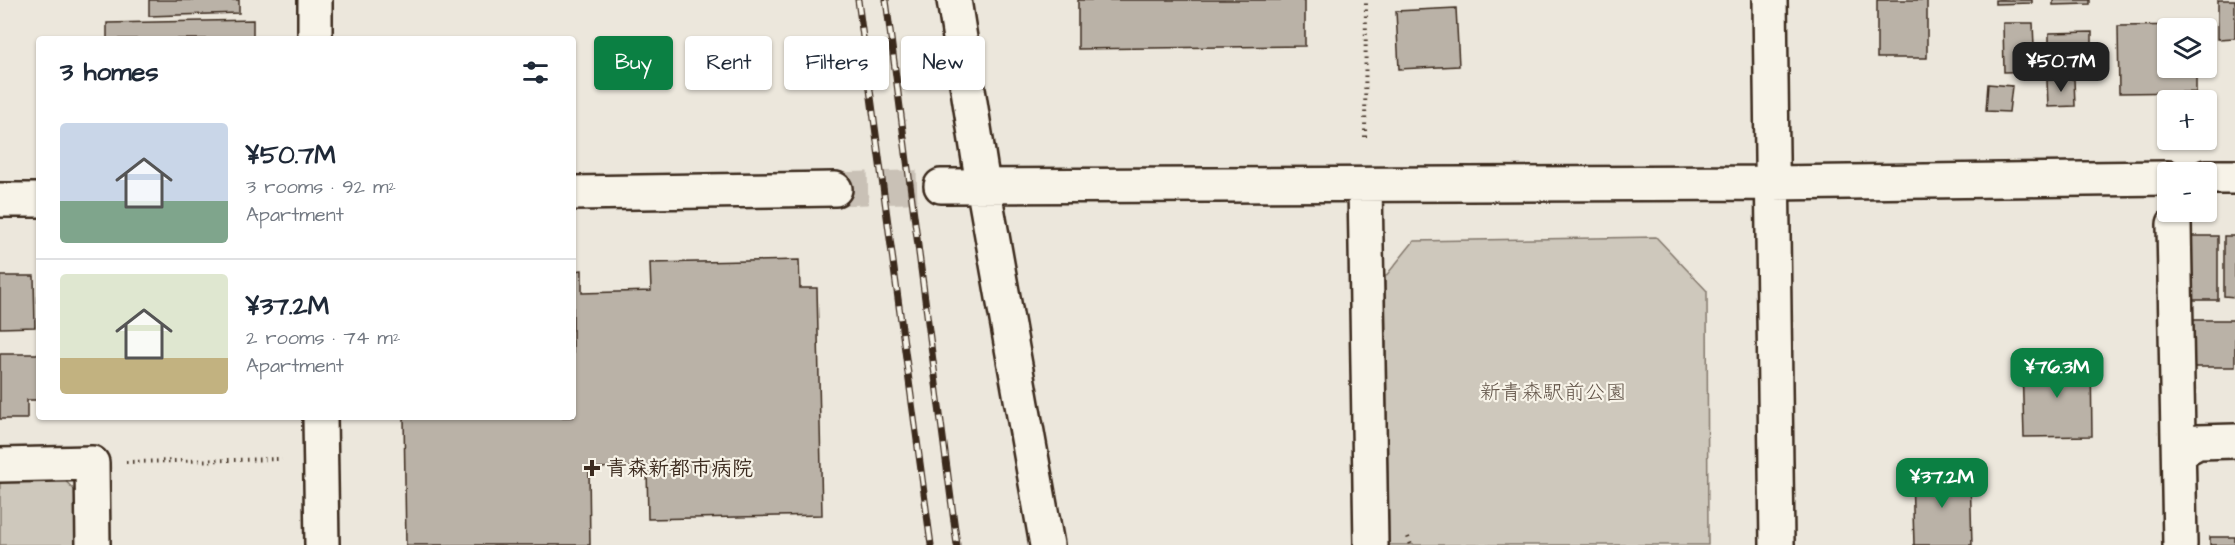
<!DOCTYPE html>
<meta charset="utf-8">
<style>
:root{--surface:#fff;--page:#f2f2f3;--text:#1f2937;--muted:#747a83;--line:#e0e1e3;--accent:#0b8043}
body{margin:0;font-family:"Architects Daughter","Klee One",sans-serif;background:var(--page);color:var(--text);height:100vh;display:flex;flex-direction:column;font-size:22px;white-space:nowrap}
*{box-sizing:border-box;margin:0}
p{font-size:20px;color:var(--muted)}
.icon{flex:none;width:33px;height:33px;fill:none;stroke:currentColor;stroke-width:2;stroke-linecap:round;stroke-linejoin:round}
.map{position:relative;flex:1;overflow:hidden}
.details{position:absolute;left:36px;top:36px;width:540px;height:384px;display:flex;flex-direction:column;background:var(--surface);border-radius:6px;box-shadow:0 2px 4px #0004}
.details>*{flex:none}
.hud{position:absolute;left:594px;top:36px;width:570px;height:54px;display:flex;gap:12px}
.buttons{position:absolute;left:2157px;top:18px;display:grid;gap:12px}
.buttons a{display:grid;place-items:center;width:60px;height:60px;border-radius:6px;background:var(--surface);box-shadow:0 2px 4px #0004;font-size:30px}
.price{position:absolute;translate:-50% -51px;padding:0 14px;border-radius:12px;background:var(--accent);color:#fff;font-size:20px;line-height:39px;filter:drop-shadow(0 2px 3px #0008)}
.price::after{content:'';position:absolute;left:50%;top:36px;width:18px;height:14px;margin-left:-9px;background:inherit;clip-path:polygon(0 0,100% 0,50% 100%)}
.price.selected{background:#222;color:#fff}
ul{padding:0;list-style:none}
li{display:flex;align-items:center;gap:18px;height:150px;padding:0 24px}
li+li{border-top:2px solid var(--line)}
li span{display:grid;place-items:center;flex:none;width:168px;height:120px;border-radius:6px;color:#555}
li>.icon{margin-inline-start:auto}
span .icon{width:72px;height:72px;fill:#fffc;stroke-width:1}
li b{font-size:26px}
h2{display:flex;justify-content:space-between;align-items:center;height:72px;padding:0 24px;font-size:26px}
.tag{padding:0 21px;border-radius:6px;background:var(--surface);box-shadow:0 2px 4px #0004;font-size:21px;line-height:54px}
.tag.selected{background:var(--accent);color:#fff}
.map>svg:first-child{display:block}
</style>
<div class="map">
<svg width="2235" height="545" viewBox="0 0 2235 545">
<rect width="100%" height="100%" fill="#ece7dc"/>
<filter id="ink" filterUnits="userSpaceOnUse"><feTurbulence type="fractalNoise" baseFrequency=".0167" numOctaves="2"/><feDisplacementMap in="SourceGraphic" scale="12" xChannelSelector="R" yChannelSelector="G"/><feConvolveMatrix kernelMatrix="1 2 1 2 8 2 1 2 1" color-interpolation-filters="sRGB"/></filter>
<g filter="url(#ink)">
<path fill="#cec8bc" stroke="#84796d" stroke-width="1.5" d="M1656,237L1707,291L1708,545H1389L1385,277L1414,241Z
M60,476L79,494L80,545H0V477Z"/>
<path fill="#bab2a7" stroke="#3b2a1e" stroke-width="1.5" d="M149,0H239V13L149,16Z
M1078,0H1305V46L1078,49Z
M1877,0H1927V58H1877Z
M1995,0H2032V3L1995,4Z
M2053,0H2090V4L2053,5Z
M2218,0H2235V38L2218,39Z
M1456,8L1459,66L1399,69L1396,11Z
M253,20V39H107V23Z
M2003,23H2033L2035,71L2004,72Z
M2195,25V28H2168V68H2196V92L2119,93L2118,26Z
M2092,32V69L2049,70V33Z
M2074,79L2075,106L2048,107L2047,80Z
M1988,84L2012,86L2009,112L1986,111Z
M2191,236H2218V300H2191Z
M2224,236H2235V297L2224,296Z
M799,260L800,288H817L822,515L648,519L647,467L589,468L590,545H406L404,417H573V271L582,270V293L651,291L650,263Z
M0,276H34L35,327L0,328Z
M2190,320H2235V367H2190Z
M0,354H39V400H27V419H0Z
M2091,360L2092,436L2024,437L2022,362Z
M1970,473L1972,545H1914L1912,474Z
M2210,537H2235V545H2210Z"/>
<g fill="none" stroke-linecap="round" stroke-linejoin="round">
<path stroke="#c9c1b6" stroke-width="33" stroke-dasharray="33 16" stroke-linecap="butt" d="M835,189L941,186"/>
<defs>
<path id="minor" d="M315,0V39
M954,0L983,185L1047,545
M1770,0L1777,545
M2206,177H2235
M1365,185L1371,545
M941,186L1772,183L2168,178
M573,193L835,189
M0,200H39
M2174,224L2180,545
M320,417L322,545
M2179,452L2198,442L2235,441
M0,465L92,463L93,545"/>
</defs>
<use href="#minor" stroke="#3b2a1e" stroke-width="38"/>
<path stroke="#3b2a1e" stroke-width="4" stroke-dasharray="1.5 4.5" stroke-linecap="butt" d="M1365,137L1366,0
M126,462L282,459
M1408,537L1411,545"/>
<use href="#minor" stroke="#f7f3e8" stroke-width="33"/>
<defs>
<path id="rail" d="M858,0L931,545
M886,0L957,545"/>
</defs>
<use href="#rail" stroke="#3b2a1e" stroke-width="7"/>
<use href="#rail" stroke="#f7f3e8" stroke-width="4.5" stroke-dasharray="14" stroke-linecap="butt"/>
</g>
</g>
<path fill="#3b2a1e" stroke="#f7f3e8" stroke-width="2" d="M589 459h6v6h6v6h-6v6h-6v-6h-6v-6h6z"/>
<g text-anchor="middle" stroke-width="4.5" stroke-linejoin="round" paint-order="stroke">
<g font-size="21" fill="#605246" stroke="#f7f3e8">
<text x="1553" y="399">新青森駅前公園</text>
</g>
<g font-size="21" font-weight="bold" fill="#3b2a1e" stroke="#f7f3e8" text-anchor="start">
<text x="606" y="475">青森新都市病院</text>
</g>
</g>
</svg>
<div class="buttons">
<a><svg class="icon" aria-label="layers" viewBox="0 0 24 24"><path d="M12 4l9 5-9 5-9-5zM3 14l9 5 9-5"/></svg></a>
<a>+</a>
<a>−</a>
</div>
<b class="price selected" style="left:2061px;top:93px">¥50.7M</b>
<b class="price" style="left:2057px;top:399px">¥76.3M</b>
<b class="price" style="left:1942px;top:509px">¥37.2M</b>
<div class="hud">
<a class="tag selected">Buy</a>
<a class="tag">Rent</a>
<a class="tag">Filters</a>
<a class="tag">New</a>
</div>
<section class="details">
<h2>3 homes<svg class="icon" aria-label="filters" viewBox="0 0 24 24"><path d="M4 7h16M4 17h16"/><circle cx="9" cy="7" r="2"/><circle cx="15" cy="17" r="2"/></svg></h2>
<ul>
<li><span style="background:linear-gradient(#c9d6e8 65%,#7fa58c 0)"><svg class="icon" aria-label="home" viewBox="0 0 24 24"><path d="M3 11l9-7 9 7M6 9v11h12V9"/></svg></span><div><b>¥50.7M</b><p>3 rooms · 92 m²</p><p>Apartment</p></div></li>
<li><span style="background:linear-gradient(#dfe7d0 70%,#c2b280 0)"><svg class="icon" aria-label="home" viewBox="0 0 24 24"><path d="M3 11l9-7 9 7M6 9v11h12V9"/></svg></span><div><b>¥37.2M</b><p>2 rooms · 74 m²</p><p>Apartment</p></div></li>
</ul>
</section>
</div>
